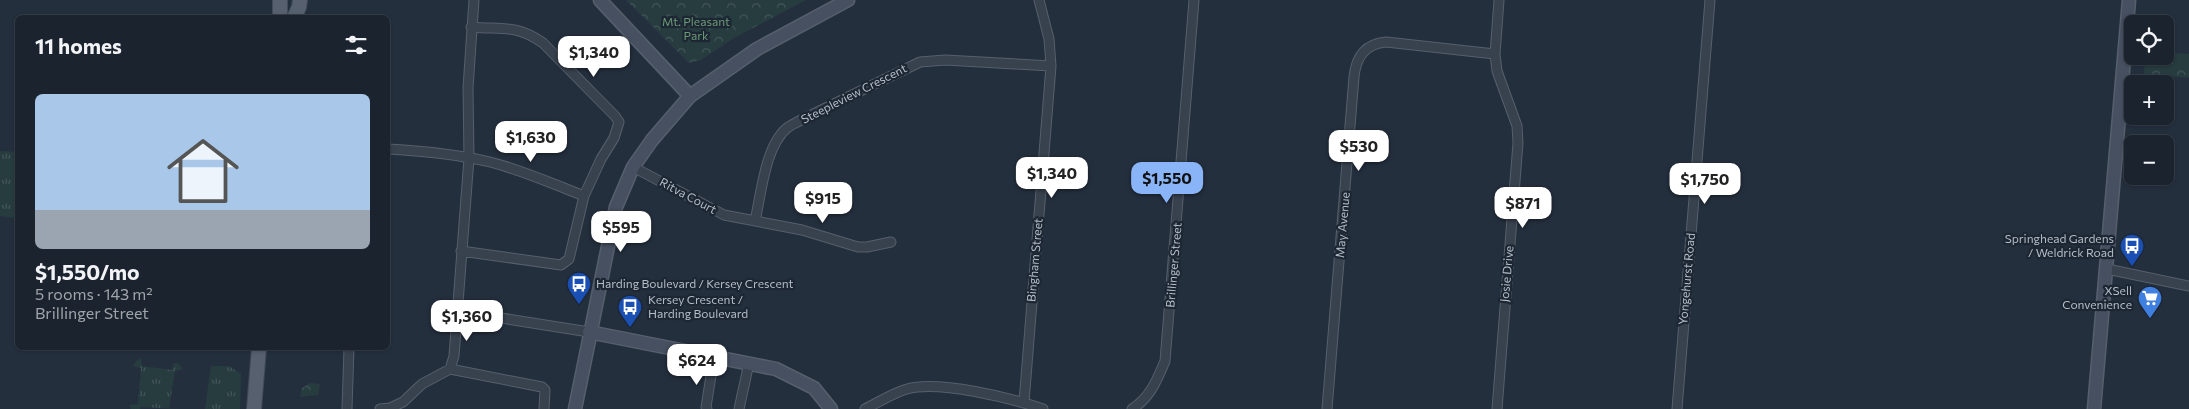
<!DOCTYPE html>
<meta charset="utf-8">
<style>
:root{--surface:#1b232e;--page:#282f3a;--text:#f1f3f6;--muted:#a0a4aa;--line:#39404a;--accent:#8ab4f8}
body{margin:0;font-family:Commissioner,sans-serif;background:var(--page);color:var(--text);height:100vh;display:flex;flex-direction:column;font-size:19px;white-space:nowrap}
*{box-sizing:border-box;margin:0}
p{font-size:16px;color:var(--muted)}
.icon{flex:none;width:28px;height:28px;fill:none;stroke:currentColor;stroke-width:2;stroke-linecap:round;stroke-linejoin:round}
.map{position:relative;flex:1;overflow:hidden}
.panel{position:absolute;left:15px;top:15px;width:375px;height:335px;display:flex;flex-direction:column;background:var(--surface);border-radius:8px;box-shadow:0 1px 4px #0004,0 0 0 1px var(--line)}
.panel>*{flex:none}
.fabs{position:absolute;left:2124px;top:15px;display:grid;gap:10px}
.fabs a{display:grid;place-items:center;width:50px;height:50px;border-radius:8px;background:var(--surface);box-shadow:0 1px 4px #0004,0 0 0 1px var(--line);font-size:25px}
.price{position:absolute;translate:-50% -42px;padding:0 11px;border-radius:10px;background:#fff;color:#222;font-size:16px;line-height:32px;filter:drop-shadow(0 1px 2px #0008)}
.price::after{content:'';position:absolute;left:50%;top:30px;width:15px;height:11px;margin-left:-8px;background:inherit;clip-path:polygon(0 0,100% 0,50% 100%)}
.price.active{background:var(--accent);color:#111}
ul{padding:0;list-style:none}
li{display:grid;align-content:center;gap:10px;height:265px;padding:0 20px}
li+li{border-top:1px solid var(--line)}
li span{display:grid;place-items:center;height:155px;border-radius:8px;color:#555}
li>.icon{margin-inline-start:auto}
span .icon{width:90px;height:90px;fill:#fffc;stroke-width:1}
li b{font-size:21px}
h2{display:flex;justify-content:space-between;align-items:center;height:60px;padding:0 20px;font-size:21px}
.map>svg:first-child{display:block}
</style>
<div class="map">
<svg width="2189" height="409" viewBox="0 0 2189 409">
<defs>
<pattern id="grass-tufts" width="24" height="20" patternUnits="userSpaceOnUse" patternTransform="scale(1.25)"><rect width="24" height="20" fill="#263c3f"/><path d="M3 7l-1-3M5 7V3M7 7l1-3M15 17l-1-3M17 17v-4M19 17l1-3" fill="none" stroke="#435659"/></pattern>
<pattern id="forest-crowns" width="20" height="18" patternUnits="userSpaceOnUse" patternTransform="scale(1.25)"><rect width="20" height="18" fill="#263c3f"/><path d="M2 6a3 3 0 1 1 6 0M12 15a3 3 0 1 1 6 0" fill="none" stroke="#435659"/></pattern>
</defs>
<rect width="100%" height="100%" fill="#242f3e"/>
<path fill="url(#grass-tufts)" d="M0,151L17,152V218L0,216Z
M141,358L142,366L172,370L173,364L178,363L183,369L175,371L169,408L179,409L141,407L140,409H131L130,405L138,404L141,368L133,366L136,361Z
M211,366H229L241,374L240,409H205Z"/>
<path fill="url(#forest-crowns)" d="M626,0H806L734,38L701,60L689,63Z
M2165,52L2189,54V78L2144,74L2145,56H2165Z
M310,383L320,384L318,395L300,397L302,388Z"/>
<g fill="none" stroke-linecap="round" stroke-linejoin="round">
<defs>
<path id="street" d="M388,149C422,151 457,154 490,162C522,170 553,184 584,196
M633,167L724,215L802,230L858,247H867L891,242
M755,221C761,195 765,146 787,128C791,125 796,123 801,120L920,62L945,60L1051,66
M461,251L561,265L569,259L584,196L601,159L614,138L619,122L615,116L543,43C516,24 501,30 471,27
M2107,269L2189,286
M457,311L589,332
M450,369L454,356L469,158L468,88L474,0
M1024,402L1051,66L1049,39L1039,0
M347,409L349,348
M380,409L390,408L403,402L422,384L450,369L542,387L545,390L544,409
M707,409L706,407L714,357
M739,409L749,363
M865,409C879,402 893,393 907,389C939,380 1011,398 1043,409
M1132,409C1150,398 1157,380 1165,361L1194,0
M1327,409L1354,77C1356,57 1365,44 1386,42L1495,54
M1497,409L1518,143L1517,126L1497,71L1495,54L1499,0
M1677,409L1710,0"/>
<path id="secondary" d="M600,0L690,96
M589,332L776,369L814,388L831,409
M575,409L616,207L633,167L652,140L690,96L757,49L848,0
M2094,409L2129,0"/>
<path id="primary" d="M280,18V0
M294,18L299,7L300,0
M254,409L259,348"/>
</defs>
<use href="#street" stroke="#565f6c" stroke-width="11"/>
<use href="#secondary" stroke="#565f6c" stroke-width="15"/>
<use href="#primary" stroke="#414a57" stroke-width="16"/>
<use href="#street" stroke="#38414e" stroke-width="9"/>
<use href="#secondary" stroke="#465061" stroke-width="12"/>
<use href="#primary" stroke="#56606e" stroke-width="14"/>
</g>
<defs>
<symbol id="bus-pin" viewBox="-11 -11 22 30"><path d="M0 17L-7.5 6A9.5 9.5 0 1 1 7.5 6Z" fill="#1a4fb4" stroke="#1d2633"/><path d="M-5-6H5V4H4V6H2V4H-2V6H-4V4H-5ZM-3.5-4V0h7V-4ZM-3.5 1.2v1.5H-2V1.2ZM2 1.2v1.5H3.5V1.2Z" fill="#fff"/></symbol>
<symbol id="supermarket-pin" viewBox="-11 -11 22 30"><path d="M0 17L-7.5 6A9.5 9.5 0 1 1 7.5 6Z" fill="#3f7fe0" stroke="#1d2633"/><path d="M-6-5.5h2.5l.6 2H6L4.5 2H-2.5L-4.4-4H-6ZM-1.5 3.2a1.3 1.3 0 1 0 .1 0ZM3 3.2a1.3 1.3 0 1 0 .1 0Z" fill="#fff"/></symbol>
</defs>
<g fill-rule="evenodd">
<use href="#bus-pin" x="2118" y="232" width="28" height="38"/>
<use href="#bus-pin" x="565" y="270" width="28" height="38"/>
<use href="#supermarket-pin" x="2136" y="284" width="28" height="38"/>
<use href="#bus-pin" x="616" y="293" width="28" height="38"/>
</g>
<g text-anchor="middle" stroke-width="4.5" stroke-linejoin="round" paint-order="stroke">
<g font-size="12" fill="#6b9a76" stroke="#1d2633">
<text x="696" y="26">Mt. Pleasant<tspan x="696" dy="14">Park</tspan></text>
</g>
<g font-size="12" fill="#b4bcc9" stroke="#1d2633">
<text transform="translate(854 94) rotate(-27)" y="4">Steepleview Crescent</text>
<text transform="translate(688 196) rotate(28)" y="4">Ritva Court</text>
<text transform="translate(1343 225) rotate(-85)" y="4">May Avenue</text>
<text transform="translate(1035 260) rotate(-85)" y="4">Bingham Street</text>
<text transform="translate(1174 265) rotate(-85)" y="4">Brillinger Street</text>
<text transform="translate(1507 274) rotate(-85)" y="4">Josie Drive</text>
<text transform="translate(1687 279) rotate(-85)" y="4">Yongehurst Road</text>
</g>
<g font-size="12" fill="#b4bcc9" stroke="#1d2633" text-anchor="end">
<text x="2114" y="243">Springhead Gardens<tspan x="2114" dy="14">/ Weldrick Road</tspan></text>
<text x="596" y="288" text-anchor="start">Harding Boulevard / Kersey Crescent</text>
<text x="2132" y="295">XSell<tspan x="2132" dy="14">Convenience</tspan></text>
<text x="648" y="304" text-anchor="start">Kersey Crescent /<tspan x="648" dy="14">Harding Boulevard</tspan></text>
</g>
</g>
</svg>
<div class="fabs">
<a><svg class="icon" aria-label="locate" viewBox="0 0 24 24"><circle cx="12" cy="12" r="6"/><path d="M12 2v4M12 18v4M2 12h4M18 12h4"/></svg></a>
<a>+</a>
<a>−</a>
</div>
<b class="price" style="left:594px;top:78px">$1,340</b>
<b class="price" style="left:531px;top:163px">$1,630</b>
<b class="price" style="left:1359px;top:172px">$530</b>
<b class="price" style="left:1052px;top:199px">$1,340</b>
<b class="price active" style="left:1167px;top:204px">$1,550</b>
<b class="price" style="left:1705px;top:205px">$1,750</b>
<b class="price" style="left:823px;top:224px">$915</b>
<b class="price" style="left:1523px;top:229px">$871</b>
<b class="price" style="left:621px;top:253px">$595</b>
<b class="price" style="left:467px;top:342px">$1,360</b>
<b class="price" style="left:697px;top:386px">$624</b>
<section class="panel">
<h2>11 homes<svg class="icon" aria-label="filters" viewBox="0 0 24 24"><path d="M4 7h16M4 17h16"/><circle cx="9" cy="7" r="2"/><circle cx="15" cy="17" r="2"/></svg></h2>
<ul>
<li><span style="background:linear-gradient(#a9c7e8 75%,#9aa5b1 0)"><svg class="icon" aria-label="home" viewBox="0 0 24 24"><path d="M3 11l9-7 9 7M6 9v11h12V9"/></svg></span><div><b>$1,550/mo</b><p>5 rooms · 143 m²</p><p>Brillinger Street</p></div></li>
</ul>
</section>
</div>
